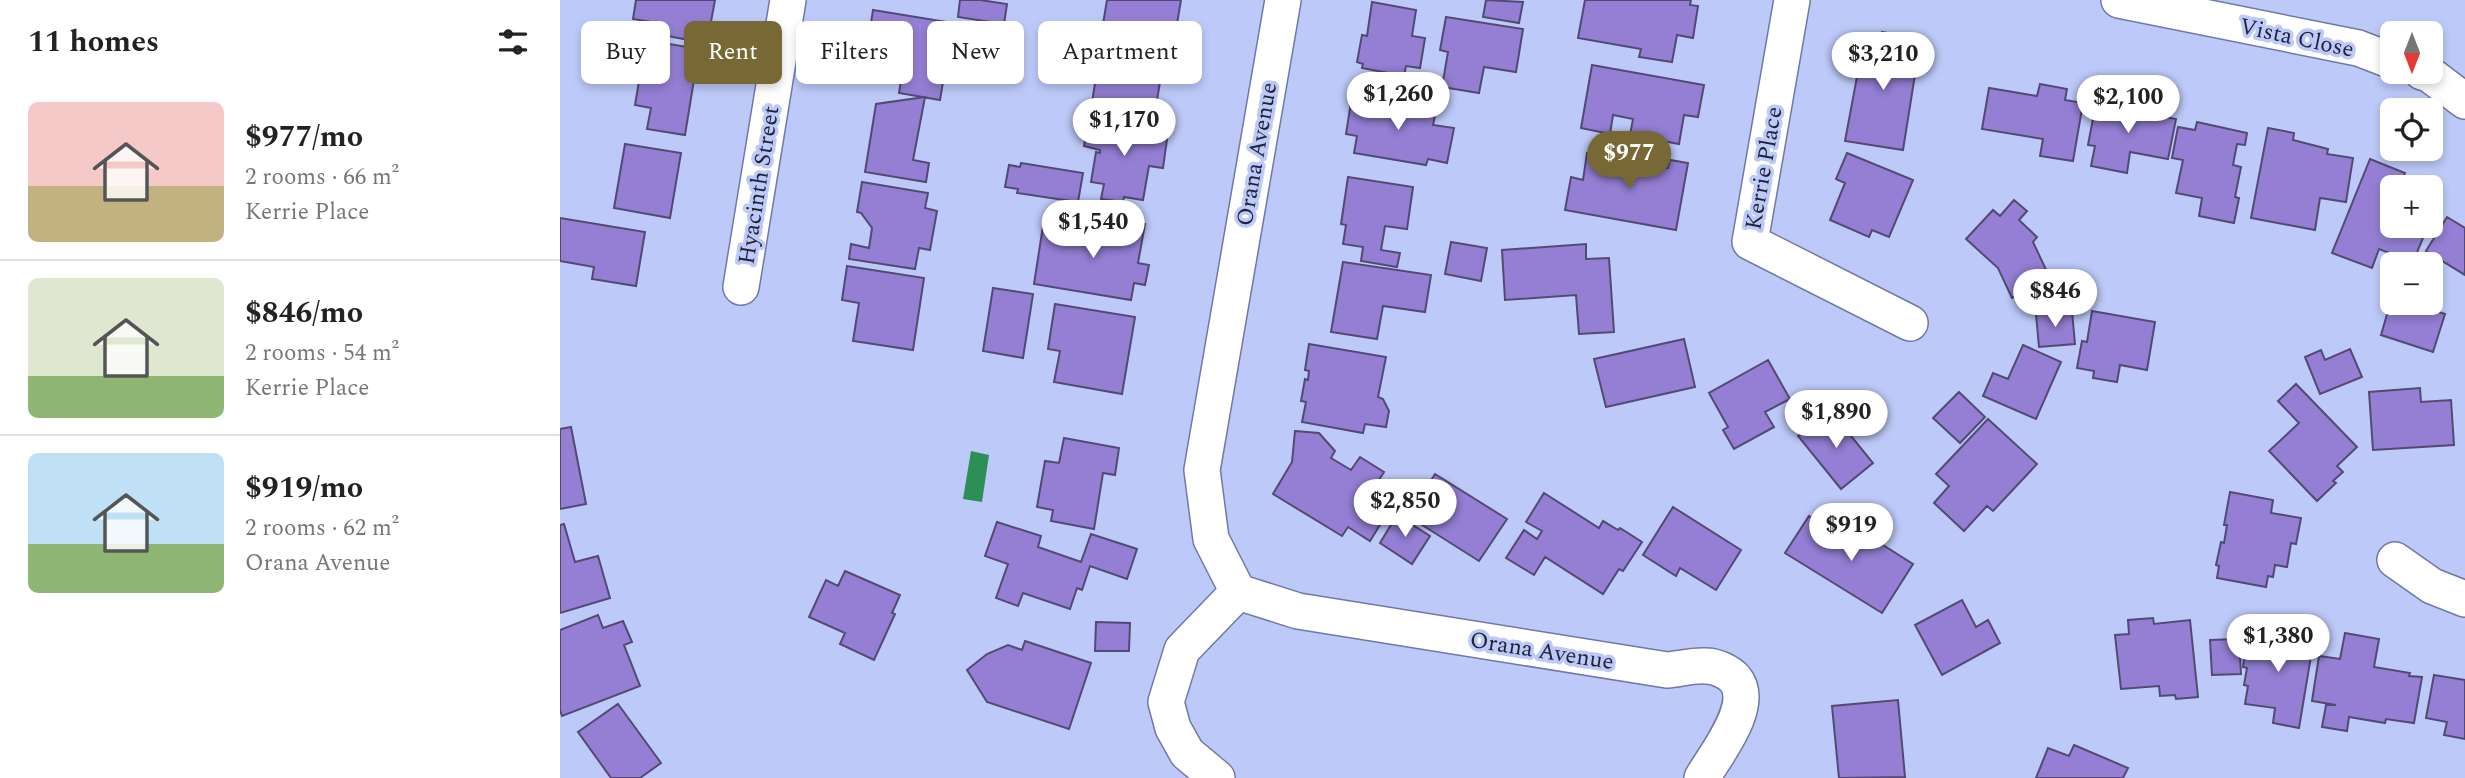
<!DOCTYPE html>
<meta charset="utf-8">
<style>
:root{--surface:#fff;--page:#f6f6f6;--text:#222;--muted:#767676;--line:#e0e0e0;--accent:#776836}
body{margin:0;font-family:Spectral,serif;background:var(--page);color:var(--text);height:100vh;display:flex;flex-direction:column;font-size:26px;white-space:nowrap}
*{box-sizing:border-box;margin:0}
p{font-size:23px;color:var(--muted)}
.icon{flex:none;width:38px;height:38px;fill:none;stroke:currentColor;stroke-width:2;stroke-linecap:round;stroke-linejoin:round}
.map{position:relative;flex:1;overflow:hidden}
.details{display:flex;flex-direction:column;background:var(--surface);width:560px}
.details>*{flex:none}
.banner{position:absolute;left:21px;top:21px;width:665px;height:63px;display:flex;gap:14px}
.needle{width:46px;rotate:180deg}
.controls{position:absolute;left:1820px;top:21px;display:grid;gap:14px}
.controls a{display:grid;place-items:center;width:63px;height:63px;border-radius:10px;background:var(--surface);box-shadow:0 4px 10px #0003;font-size:35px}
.price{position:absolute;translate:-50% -60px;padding:0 16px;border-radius:24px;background:#fff;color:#222;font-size:23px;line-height:46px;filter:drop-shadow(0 2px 4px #0008)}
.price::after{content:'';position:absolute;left:50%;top:42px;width:21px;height:16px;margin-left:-10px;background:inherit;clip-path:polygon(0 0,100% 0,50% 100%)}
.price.selected{background:var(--accent);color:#fff}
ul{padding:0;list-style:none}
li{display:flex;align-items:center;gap:21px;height:175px;padding:0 28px}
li+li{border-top:2px solid var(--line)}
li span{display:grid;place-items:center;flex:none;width:196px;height:140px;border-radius:10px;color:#555}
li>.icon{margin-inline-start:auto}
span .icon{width:84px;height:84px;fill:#fffc;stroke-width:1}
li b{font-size:30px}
h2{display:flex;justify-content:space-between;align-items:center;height:84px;padding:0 28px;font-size:30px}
.pill{padding:0 24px;border-radius:10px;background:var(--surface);box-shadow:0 4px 10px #0003;font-size:24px;line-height:63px}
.pill.selected{background:var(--accent);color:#fff}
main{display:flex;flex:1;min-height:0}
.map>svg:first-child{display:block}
</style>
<main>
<section class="details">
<h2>11 homes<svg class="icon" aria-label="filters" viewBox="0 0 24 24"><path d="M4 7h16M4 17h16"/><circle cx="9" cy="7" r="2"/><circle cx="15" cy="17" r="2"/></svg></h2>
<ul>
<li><span style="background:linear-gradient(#f6c9c9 60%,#c2b280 0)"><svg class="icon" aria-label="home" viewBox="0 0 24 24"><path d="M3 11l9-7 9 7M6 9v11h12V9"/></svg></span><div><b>$977/mo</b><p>2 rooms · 66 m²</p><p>Kerrie Place</p></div></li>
<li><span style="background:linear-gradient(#dfe7d0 70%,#8fb573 0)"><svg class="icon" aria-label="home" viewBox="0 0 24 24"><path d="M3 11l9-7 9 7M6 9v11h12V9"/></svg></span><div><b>$846/mo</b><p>2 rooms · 54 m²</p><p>Kerrie Place</p></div></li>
<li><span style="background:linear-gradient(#bfe0f5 65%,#8fb573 0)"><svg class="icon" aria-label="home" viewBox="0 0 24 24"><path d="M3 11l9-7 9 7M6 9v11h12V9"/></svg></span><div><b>$919/mo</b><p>2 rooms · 62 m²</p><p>Orana Avenue</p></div></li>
</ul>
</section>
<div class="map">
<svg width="1905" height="778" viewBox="0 0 1905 778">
<rect width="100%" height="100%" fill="#bdc9f8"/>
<path fill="#2d8f56" d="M411,451L429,455L422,502L403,499Z"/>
<path fill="#947fd4" stroke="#534a73" stroke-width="2" d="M76,0H155L150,27L132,24L129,40L102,35L104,24L73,19Z
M400,0H420L447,4L444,24L398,17Z
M547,0H621L615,36L543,24Z
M926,0L963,2L959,23L923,17Z
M1025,0H1131L1130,5L1138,6L1133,38L1117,35L1112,62L1079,57L1081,49L1018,38Z
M812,2L856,10L852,36L865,38L860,68L846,66L844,76L802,68L803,64L797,62L802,35L807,36Z
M313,10L393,23L380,100L339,93L347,42L309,36Z
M886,17L963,29L956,72L924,67L919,93L882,87L888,52L880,50Z
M1322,32L1355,38L1352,61L1357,62L1343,150L1285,141L1305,34L1322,36Z
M543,35L606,46L593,124L530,114Z
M86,40L139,49L125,135L87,129L91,108L75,105Z
M1032,65L1144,85L1138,117L1124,115L1119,144L1070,135L1073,119L1053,115L1050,134L1021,128Z
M1480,84L1507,89L1505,100L1523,103L1513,161L1480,156L1483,139L1422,129L1429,88L1477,96Z
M792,96L876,111L873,125L894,128L887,163L868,159L866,165L794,153L797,136L786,134Z
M365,97L353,160L369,163L366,182L305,172L316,104Z
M1557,98L1580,102L1579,108L1595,111L1594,115L1616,119L1608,159L1570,152L1567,173L1531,166L1535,146L1528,145L1536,103L1555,107Z
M528,119L608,132L603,168L589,166L583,200L564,197L563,202L541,199L544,184L531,182L536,152L540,153V150L524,146Z
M1637,122L1687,133L1685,145L1677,144L1673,165L1681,167L1675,197L1679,198L1674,223L1639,216L1642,198L1616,193L1623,160L1612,158L1618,127L1635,130Z
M1708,128L1734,133L1733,140L1768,149L1767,154L1793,158L1786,202L1760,198L1755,230L1691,218Z
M65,144L121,153L110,218L54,208Z
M1027,153L1108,168L1110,160L1128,163L1116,230L1005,210L1011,177L1023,180Z
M1287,153L1353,180L1329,237L1312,230L1309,237L1270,220L1285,183L1276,179Z
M1810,159L1845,173L1839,187H1832V226H1868L1853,262L1819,249L1812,268L1772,253Z
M461,163L523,173L518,202L457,193L458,189L445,187L449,165L460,167Z
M788,177L853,187L847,229L825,226L821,250L840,253L837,267L801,261L803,247L783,244L786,225L781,224Z
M302,182L368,193L365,208L377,211L370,250L359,248L355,269L289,259L291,244L309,248L312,228L301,213L297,212Z
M1454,200L1467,211L1459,220L1477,237L1473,242L1497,293L1465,309L1458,295L1452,298L1438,268L1406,239L1433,210L1440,216Z
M1887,217L1905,228V275L1866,251Z
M0,218L85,232L76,286L32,279L34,267L0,261Z
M550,218L585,224L578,263L589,265L585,285L574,283L571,300L474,284L483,226L547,237Z
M891,242L927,248L921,281L885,274Z
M1026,244V259L1049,258L1054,332L1019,334L1016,295L945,300L942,250Z
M783,262L871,275L865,312L823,306L817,339L771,332Z
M287,266L364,278L353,350L293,341L299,303L282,300Z
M433,288L473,294L463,358L423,351Z
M1832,297V303H1850L1885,314L1873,352L1821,335Z
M495,304L575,317L562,394L494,382L500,351L488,349Z
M1512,311L1515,344L1479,347L1476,314Z
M1532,311L1595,322L1587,370L1560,365L1557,382L1533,378L1534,371L1517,368L1522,341L1527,342Z
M1124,339L1135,387L1046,407L1034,359Z
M749,344L826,357L818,397L823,399L829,411L826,427L805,424L803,433L742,422L746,402L741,401L745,379L748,380L749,371L745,370Z
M1463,345L1501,362L1476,419L1423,396L1433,373L1448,379Z
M1790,349L1802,377L1760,394L1745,357L1761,350L1765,360Z
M1208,360L1230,399L1205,412L1214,427L1174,449L1163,430L1168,427L1149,393Z
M1736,384L1797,447L1777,466L1783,472L1773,481L1776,483L1757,501L1709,451L1739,423L1718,401Z
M1860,388L1861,402L1891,400L1894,445L1813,450L1809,392Z
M1399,392L1425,417L1400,443L1373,418Z
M1270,410L1313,463L1281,489L1238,436Z
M1428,419L1477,464L1433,511L1427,506L1404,531L1374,503L1389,486L1376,474Z
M11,427L26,504L0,509V429Z
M735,431L759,433L775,451L771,458L791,470L800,457L824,472L815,486L836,499L810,541L788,527L782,536L713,494L732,462Z
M504,438L559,448L555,475L543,473L534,529L491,521L493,510L477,507L485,461L499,463Z
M875,474L947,519L919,561L848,516Z
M1670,492L1713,500L1711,513L1741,518L1736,544L1731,543L1727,567L1715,565L1713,577L1708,576L1706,587L1657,578L1659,566L1656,565L1661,542L1664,543L1667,525H1664Z
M984,493L1039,528L1043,521L1058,530L1060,528L1082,542L1063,571L1059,569L1043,594L985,557L974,575L946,558L964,530L977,539L982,531L966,522Z
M1113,507L1181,550L1156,590L1120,568L1116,576L1083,555Z
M837,515L870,536L852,564L820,543Z
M1249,516L1291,543L1299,530L1353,564L1322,613L1225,553Z
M437,522L481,536L478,547L521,562L531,534L577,549L567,579L530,566L522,590L517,588L510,609L463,593L458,606L436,598L448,564L425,556Z
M4,524L15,562L38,556L50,598L0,613V525Z
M285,571L340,595L332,613L335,614L314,660L280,644L285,633L249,617L266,580L278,586Z
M1402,600L1416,627L1428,620L1440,643L1382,675L1355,625Z
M38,615L43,628L63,621L72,642L64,645L80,686L2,716L0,710V630Z
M1593,618L1594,624L1630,620L1638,697L1616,699L1615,695L1600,696L1599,686L1561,689L1555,635L1569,634L1568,620Z
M536,622L570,623L569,651H535Z
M1694,628L1754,638L1739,728L1713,723L1715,708L1685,704L1688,686L1684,685L1687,668L1683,667L1686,646L1691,647Z
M1785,633L1819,639L1814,667L1850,673L1849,676L1862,677L1854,723L1826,719L1825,723L1789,717L1787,731L1762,727L1766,705H1776L1752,701L1759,656L1780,659Z
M1679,639L1681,674L1652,675L1650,640Z
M465,641L531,663L509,729L427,702L407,670L427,654L448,645L462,650Z
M1874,675L1905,680V739L1884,735L1887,722L1866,718Z
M1338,700L1345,777L1279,778L1272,706Z
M58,704L101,763L80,778H51L18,732Z
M1514,745L1568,768L1563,778H1476L1488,748L1509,756Z"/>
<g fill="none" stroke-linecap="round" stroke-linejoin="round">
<defs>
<path id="minor" d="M723,0L642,470L651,539L678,592L738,611L1107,670C1119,669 1133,665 1146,666C1156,666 1169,672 1175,679C1196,705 1156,754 1142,778
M1232,0L1190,242L1350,323
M1559,0L1798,48L1832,61
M1862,72L1869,74L1905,101
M181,287L228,0
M1835,560L1872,586L1905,599
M657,778L627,753L613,728L606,702L622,650L678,592"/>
</defs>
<use href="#minor" stroke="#6f79a4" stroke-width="38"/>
<use href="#minor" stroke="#fff" stroke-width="35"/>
</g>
<g text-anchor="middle" stroke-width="7" stroke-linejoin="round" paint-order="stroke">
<g font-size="23" fill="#1f2335" stroke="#bdc9f8">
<text transform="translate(1737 37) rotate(12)" y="8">Vista Close</text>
<text transform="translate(696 154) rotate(-80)" y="8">Orana Avenue</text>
<text transform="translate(1203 168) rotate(-80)" y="8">Kerrie Place</text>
<text transform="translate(198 185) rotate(-81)" y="8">Hyacinth Street</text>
<text transform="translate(982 650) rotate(9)" y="8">Orana Avenue</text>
</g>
</g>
</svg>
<div class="controls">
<a><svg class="needle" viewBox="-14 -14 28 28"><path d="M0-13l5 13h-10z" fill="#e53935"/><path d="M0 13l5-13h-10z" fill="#767676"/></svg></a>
<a><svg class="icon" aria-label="locate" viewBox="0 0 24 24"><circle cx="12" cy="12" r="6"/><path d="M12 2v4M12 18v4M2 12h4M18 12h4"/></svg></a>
<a>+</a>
<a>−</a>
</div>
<b class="price" style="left:1323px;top:92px">$3,210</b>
<b class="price" style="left:838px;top:132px">$1,260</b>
<b class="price" style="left:1568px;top:135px">$2,100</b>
<b class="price" style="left:564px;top:158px">$1,170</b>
<b class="price selected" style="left:1069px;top:191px">$977</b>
<b class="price" style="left:533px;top:260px">$1,540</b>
<b class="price" style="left:1495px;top:329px">$846</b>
<b class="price" style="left:1276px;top:450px">$1,890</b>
<b class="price" style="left:845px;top:539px">$2,850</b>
<b class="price" style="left:1291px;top:563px">$919</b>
<b class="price" style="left:1718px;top:674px">$1,380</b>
<div class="banner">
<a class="pill">Buy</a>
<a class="pill selected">Rent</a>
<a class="pill">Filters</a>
<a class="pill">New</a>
<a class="pill">Apartment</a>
</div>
</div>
</main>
